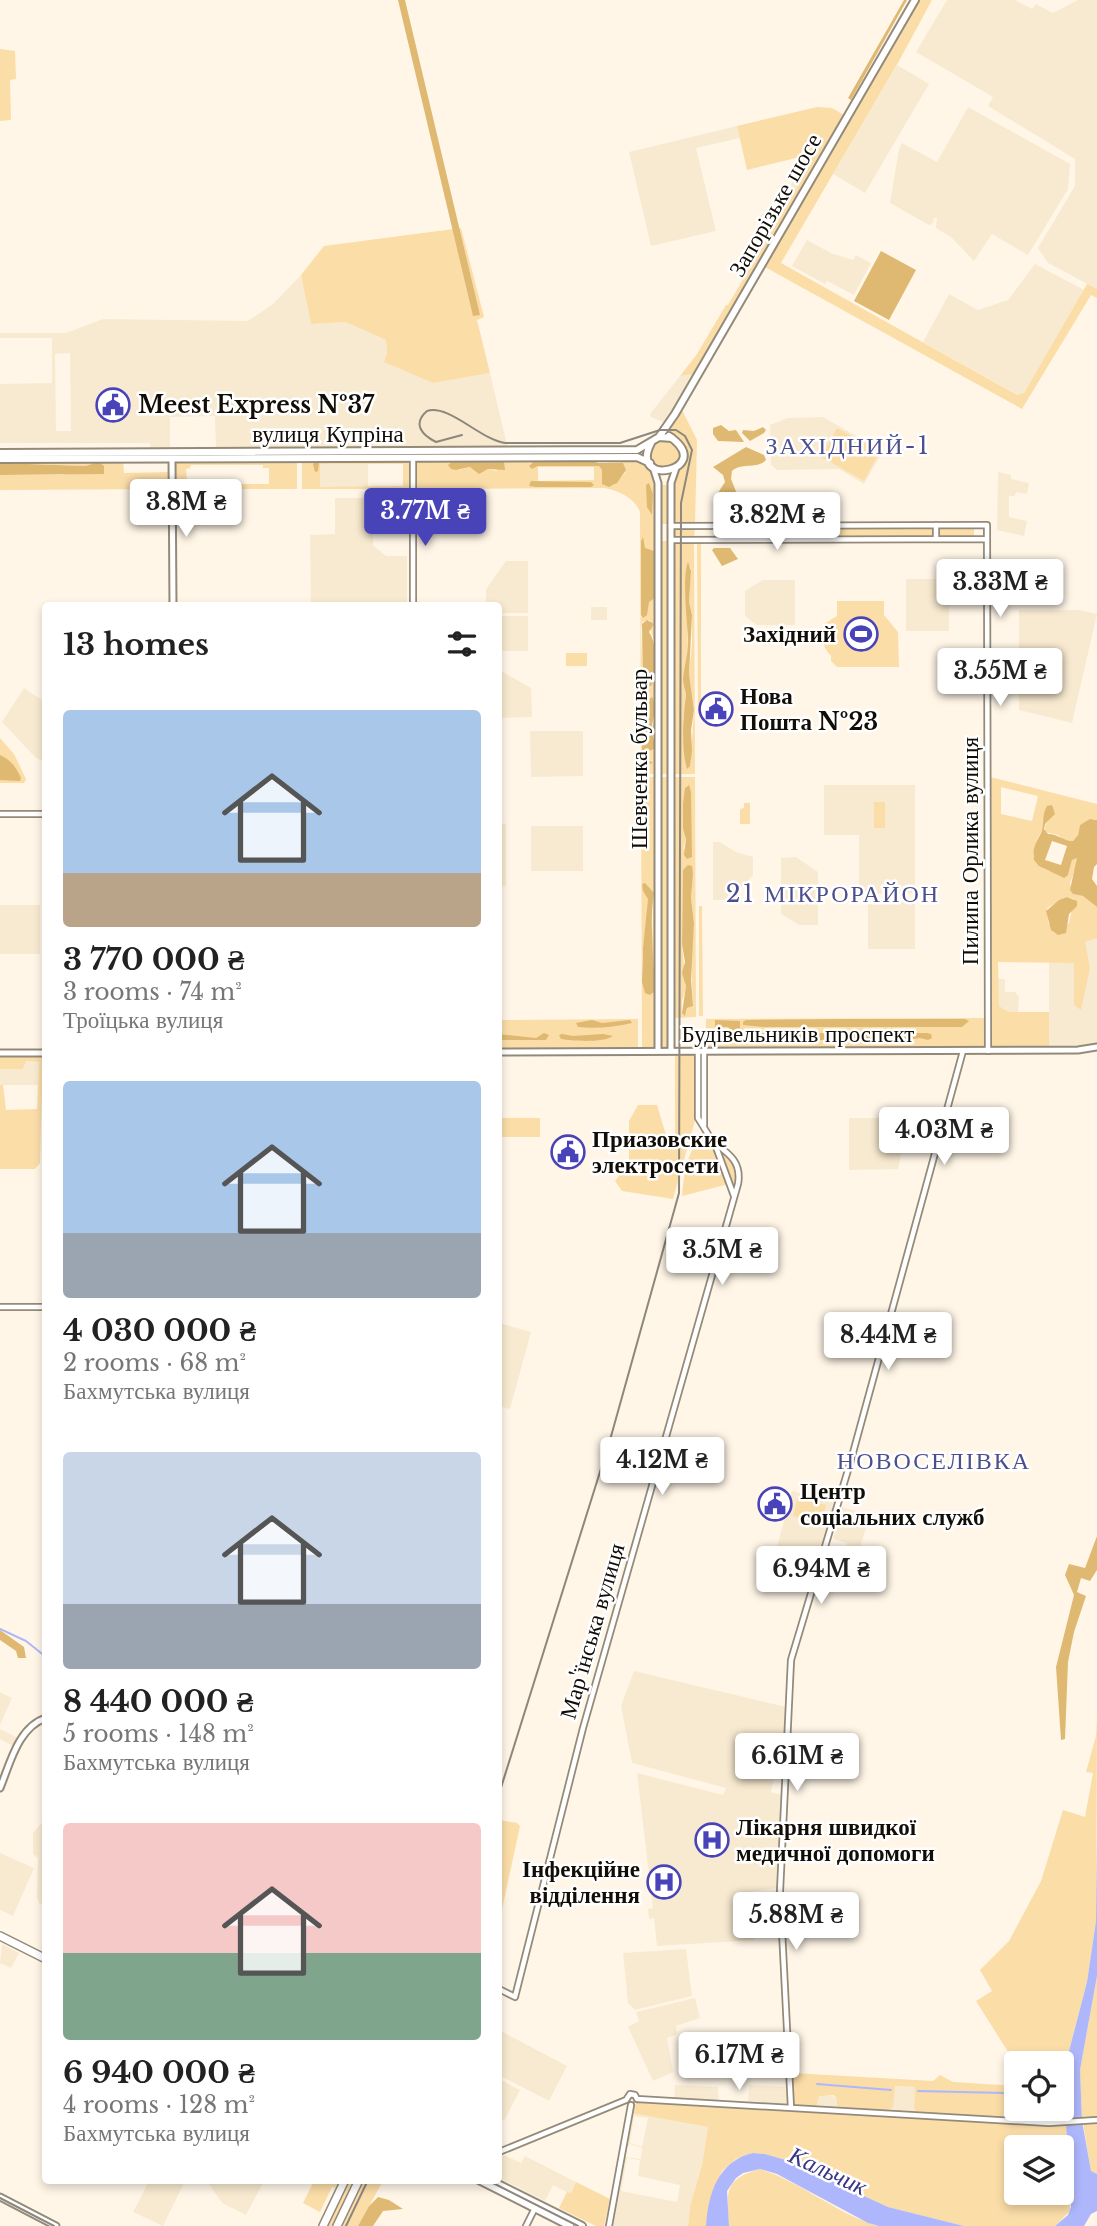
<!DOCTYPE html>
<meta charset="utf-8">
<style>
:root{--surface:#fff;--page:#f6f6f6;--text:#222;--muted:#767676;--accent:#4943b9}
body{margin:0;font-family:"Libre Baskerville",serif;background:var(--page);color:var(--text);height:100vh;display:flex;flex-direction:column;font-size:26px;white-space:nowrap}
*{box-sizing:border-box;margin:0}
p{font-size:23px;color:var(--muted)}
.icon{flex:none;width:38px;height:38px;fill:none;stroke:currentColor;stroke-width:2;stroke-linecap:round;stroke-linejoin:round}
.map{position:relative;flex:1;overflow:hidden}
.side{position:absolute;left:42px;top:602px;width:460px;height:1582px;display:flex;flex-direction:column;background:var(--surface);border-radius:7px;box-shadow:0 4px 10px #0003}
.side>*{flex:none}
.buttons{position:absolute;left:1004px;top:2051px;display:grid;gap:14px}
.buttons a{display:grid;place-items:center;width:70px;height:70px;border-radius:7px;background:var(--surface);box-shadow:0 4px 10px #0003;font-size:35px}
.price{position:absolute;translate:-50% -60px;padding:0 16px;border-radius:7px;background:#fff;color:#222;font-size:23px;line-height:46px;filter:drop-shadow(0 2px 4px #0008)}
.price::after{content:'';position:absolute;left:50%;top:42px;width:21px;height:16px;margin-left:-10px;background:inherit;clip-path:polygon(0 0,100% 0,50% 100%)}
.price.selected{background:var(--accent);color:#fff}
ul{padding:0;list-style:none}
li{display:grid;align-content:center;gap:14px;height:371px;padding:0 21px}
li span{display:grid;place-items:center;height:217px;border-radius:7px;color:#555}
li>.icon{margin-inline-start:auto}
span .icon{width:126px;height:126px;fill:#fffc;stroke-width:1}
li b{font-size:30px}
h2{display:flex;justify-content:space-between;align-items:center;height:84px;padding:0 21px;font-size:30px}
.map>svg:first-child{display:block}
</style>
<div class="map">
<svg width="1097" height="2226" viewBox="0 0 1097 2226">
<rect width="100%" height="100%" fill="#fff6e7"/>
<path fill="#f8ead0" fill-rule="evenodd" d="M947,0H1015L1032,9L1036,4L1053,13L1078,0H1097V289L1048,263L1038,248L1075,186V159L988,106L993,97L916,52Z
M897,65L929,84L865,193L833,174Z
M968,107L1070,164L1068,189L1028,255L992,234L974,261L952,238L936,228L937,218H934L933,223L929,225L890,203L899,149L902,143L937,162Z
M737,126L740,138L696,148L716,231L651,246L629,152Z
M804,156L812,161L779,216L757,221L762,214L776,210L801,168L798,158Z
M807,240L831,253L853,260L856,255L871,263L854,295L827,281L825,284L792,266Z
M1035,264L1084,290L1024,393L1017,395L923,342L949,294L978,310L1008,300Z
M301,275L311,324L345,322L386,340L387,353L385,362L433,383L490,373L508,449L216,450L215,416L170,417V451H151L150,443H0V384L52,383V338H0V333H66L103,319L248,321L273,304ZM70,353L71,431H56L55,354Z
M695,374L666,423L651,417L650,414L680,376Z
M823,417L883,451L864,484L839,469L777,470L771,465L770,425L788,418Z
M320,464H368V487H320Z
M998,472L1011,475V479L1029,483L1027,494L1017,492L1014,496H1009V517L1027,521L1024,536L997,530Z
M335,498H373V545L386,556H407V605H311L310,535L335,534Z
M506,561H528V613H499V606L486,605V589Z
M906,579H949V631H906Z
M763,580H795V625H757L745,616V591Z
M591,607H607V620H591Z
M1019,610H1080L1097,614L1072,723L1019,710Z
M499,616H528V651H499Z
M499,670L531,688L532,717L499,718Z
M24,688L45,702V762L35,757L2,722Z
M530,731H583V776L531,777Z
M824,785H915V893L865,894L859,889V835H824Z
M499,823L506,824V886H499Z
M531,826H583V871H531Z
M713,842H720L736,852L753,857V875L742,887L736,884L725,900H713Z
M796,857L818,872V925H799L781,914V858Z
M868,901H915V949H868Z
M0,905H40V954H0Z
M1097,938V1045L1049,1049V962H1074V1005L1085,942Z
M998,979H1005V992H1015L1019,997L1018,1012H1009L999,1006Z
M26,1061L39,1062V1085H0V1069H23Z
M957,1116L991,1126L987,1140L963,1133L958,1150L944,1146L952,1117Z
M849,1118H904V1139L898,1169L849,1170Z
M499,1323L531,1332L510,1409L499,1406Z
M792,1491L837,1503L815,1578L772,1566Z
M842,1507L870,1515L857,1557L845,1553L847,1543L833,1539Z
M634,1671L786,1707L783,1763H779L776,1767L771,1792L781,1795L777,1888L750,1892L755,1940L657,1946L654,1918L649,1919L648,1909L653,1908L637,1773L723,1795L726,1788L632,1763L621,1706Z
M0,1692L12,1698L0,1725Z
M0,1729L20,1739L0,1783V1776L13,1746L0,1739Z
M45,1819V1907L39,1903L37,1897L38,1858L33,1854V1833Z
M0,1853L34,1868L13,1916L0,1910Z
M2,1944L19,1953L11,1968L0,1963Z
M686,1949L692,1996L635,2010L628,2003L623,1953Z
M695,1998L700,2018L676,2026L677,2034L667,2038L673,2072L653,2081L628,2027L639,2021L636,2012Z
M499,2030L567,2066L549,2101L499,2075Z
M499,2079L520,2090L505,2119L499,2122Z
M675,2085L718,2087L719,2103L674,2100Z
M749,2085L790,2087V2107L748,2104Z
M894,2086L915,2087L914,2108L917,2114L885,2112L893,2106Z
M823,2094L836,2097L838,2110L816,2108L819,2096Z
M631,2113L708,2127L702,2165L690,2206L688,2226H611L624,2157L641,2159L642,2148L630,2144L625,2150ZM634,2116L648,2118L642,2147L630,2143ZM627,2158L640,2160L638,2176L680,2185L677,2202L621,2191Z
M504,2155L521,2163L525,2156L576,2182L570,2194L553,2185L545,2201L499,2178V2156Z
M149,2181H185L163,2226L133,2212Z
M207,2181H264L246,2215L222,2203Z"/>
<path fill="#fbdda8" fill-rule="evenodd" d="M917,0H932L899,61L781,263L1017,395L1024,393L1087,284L1097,289V298L1091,295L1022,409L763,266Z
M0,49L15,51L16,79L10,80L11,120L0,121Z
M817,107L832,108L844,115L695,374L680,376L697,354L726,305H728L812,161L804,156L747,170L737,126Z
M461,228L484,317L477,320L490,373L433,383L384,362L387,353L386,340L345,322L311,324L301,275L324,246Z
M681,408L697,440L695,525L672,524V483L684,447L670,433V427Z
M837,428L880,451L864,481L821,457Z
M650 454a15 15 0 1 1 30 0a15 15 0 1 1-30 0Z
M640,459L651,468L656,483V774H641L640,512C635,498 618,490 604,488L415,489L414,460ZM496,460L497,471L488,469L482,472L470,467L459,470L453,461ZM559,460L623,463L625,473L613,486L602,475V470L599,466H538L532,469L530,464L535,461ZM538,467H594V480L538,481ZM531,481L586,483L591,487H536ZM641,538L645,548L655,554V598L649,601L641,618ZM650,620C650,632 651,631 654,640C657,646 654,678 652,685L643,691L641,629L642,622ZM650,697L655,702L654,721L652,727L654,737L653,750L648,752L645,758L652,761L643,764L642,703Z
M297,460V489H175V461ZM191,465H263V468H269V484H225V481H187L186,469L190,468Z
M302,460H410L411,489H302ZM320,464H403V486L320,487Z
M0,461H171V489L0,490V475H63L94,463L85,466L0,463ZM123,461H168L169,472L124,473Z
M660,485H669V524H660Z
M934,526V537L714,538V527Z
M938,526H974V537H938Z
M672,527H695L694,539H672Z
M660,541H669V774H660Z
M672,541H694L695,774H672ZM691,567L689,602L692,615V643L689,674L694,710L690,766L686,767L684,751L685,728L683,720L686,696L683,683L688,649L686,568Z
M697,541H701V712H698Z
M837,601H884V615L898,632L899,667H837L831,661V656C822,647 821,638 827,628L824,624L837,616Z
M566,653H587V666H566Z
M0,738L14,754L26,779L24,783H0Z
M641,777H656V1050H642ZM642,884L654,893L651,962L654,971L655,991L648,994C634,980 649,920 648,899C647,894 643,891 642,884Z
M660,777H669V1050H660Z
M672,777H695L696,1017L673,1018ZM687,785L691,796V844L683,850L686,839L683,829V803ZM693,871L691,898L694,923L691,963L693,1006L687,1008L686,1014L682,1013V1001L686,988L682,944L683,873Z
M990,777L1097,804V820L1094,819L1080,825L1078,835L1073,841L1064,840L1058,835L1045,832V824L1055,814C1042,827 1036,838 1033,856C1039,870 1053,873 1068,875L1072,860L1077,858L1078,862L1070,883L1073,894L1083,896L1097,907V938L1085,942L1090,968L1081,1010L1074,1005V963L998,962L999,1006L1009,1012H1049V1049H991ZM1001,787L1038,796L1032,821L1001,814ZM1066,897L1074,899L1069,923L1054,933L1048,922L1047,908Z
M874,802H885V828H874Z
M744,803H750V824H740V809L744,808Z
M699,906H702L703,1016H699Z
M987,1018V1049L706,1050V1019Z
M638,1019V1050H499V1020Z
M675,1053H696V1117L673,1199L622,1191L615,1181L629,1162V1121L638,1105H657L666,1135H675Z
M0,1055H43L40,1163L35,1169H0V1085H3L6,1110L37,1109L39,1062L26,1061L23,1069H0Z
M499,1118H540V1137H499Z
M704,1129L715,1148L729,1184L682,1196C685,1165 687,1156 704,1129Z
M717,1147C731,1158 741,1166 735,1185L731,1180Z
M798,1497L826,1505L821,1523L793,1516Z
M1097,1718L1096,1921L1087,1982L1062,2078V2063H1017V2066L976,2001L992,1991L980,1970L1009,1941L1041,1881L1063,1810L1085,1817L1093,1773L1086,1772L1096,1736Z
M499,1820L517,1823L520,1826L499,1923Z
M1097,1976V2120H1082L1080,2070Z
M792,2073L933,2081L940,2075L953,2082L1017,2086V2109H1060L1065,2121L917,2114L914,2108L915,2087L895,2086L893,2107L885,2112L838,2110L836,2097L833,2095L819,2096L816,2108L793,2107Z
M639,2101L1066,2124L1070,2211L1055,2226H964L888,2207L838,2184L810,2167L765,2154L753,2153L736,2159L722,2171L708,2210L706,2226H688L690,2206L702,2165L708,2127L631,2113L632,2107ZM1017,2147H1062V2193H1017Z
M1097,2122V2174L1091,2172L1083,2123Z
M760,2169C802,2182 836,2214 879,2226H729C727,2193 723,2179 760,2169Z
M314,2181L331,2184L333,2181H341L338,2188L332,2187L320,2212L303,2203Z
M349,2181H355L334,2226H327Z
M362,2181H383L358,2226H340Z
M576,2182L610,2199L604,2226H596L559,2208L567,2192L571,2193Z"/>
<path fill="#dfb972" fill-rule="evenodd" d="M398,0H405L480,315L473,316Z
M904,0H907L851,100L848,98Z
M881,251L916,270L889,320L854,301Z
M721,425L729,431L736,430L744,442L718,441L713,434V428Z
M763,427L766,430L764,433L750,441L742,433L743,430L754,431Z
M746,447L764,455L766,460C757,470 742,462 732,471L731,479L737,494L738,514L735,516H726L714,508V499L725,482L723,475L713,467Z
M496,460L504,462L505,470L488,469L479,474L470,467L456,470L451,469L448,465L453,461Z
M590,460L598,463H623L626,470L617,483L609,487L602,484V470L599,466H538L532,469L529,466L534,461Z
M317,461L400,460L402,461L319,463L318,471L315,472L313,464Z
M99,462L104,466V474L0,475V463L85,466Z
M531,481L591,482L594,485L591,487H536L529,486Z
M649,483L653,494L652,515L647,507L646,485Z
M643,537L645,548L654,551L655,598L649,602L647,615L643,618L641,615V541Z
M714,548H730L738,559L722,566L712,550Z
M688,562L691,571L689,602L692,615L689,674L694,710L691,730L692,751L690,766L687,769C681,750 683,715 686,696C686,691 683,686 683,680C684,666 689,652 688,637C687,621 682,575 688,562Z
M647,620L654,624L649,632C657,643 657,671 652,685L643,691L642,624Z
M652,697C659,708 651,720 652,731C653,738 655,742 654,749L648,752L645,757L653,763L644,766L642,758V703Z
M0,755C11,760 16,767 21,778L20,781L0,780Z
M689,785L691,792L692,857L687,859L684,855L686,839L683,829V803L685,788Z
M1052,805L1055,814L1045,824L1044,829L1048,834C1058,834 1063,841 1073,841L1078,835L1080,825L1090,819L1097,820V864L1094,867L1092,879L1097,886V907L1083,896L1073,894L1070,890L1077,858L1072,860L1068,875L1064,878L1039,866L1034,860C1032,848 1036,843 1041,833C1045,825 1041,816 1047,806ZM1052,841L1067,846L1061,865L1045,860Z
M688,865L692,866L693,874L691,898L694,923L691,979L693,1006L687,1008L685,1016L682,1013L686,986L682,973L685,962L682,944L683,870Z
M645,883L654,893C649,926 654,958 655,991L650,995L645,993L642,982L643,948L648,899L643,891L642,884Z
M1067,897L1077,901V906L1069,914L1066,933L1058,935L1051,930L1046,911L1059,900Z
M845,1019H965L969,1021L962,1027H763L743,1025V1022L746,1020Z
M592,1020L602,1023L630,1020L632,1023C615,1027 596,1029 578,1027L576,1023Z
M715,1020L740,1021V1039H714V1034H729L731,1030L728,1027H715Z
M544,1033L549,1035L546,1040H499V1034L536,1038Z
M766,1033H927L931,1034L932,1038L928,1040L920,1038L907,1040H784C769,1036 761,1042 744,1039L746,1034Z
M562,1034L573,1036L603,1034L613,1036C604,1043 573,1041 561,1039L559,1035Z
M1097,1536V1570L1090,1581L1081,1578L1077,1592L1086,1596L1074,1632L1068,1662L1065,1739L1061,1740L1056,1667L1074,1595L1065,1575L1069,1564L1085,1568Z
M0,1630L24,1647L26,1658H18L16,1651L0,1640Z
M378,2197L389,2200L403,2209L383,2211L373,2226H358L369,2206Z"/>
<path fill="#afb7fc" d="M1097,1836V1976L1080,2070L1082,2121L1091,2171L1097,2174V2211L1091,2214L1084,2226H1055L1068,2215L1071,2207L1066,2124L1060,2109H1062V2078L1087,1982L1096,1921Z
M753,2153L765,2154L810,2167L838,2184L888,2207L964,2226H879L868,2223L777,2174L760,2169L743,2173L736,2178L727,2191L729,2226H706C708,2194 718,2161 753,2153Z"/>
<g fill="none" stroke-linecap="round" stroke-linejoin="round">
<path stroke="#afb7fc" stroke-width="2" d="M0,1629L26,1641L46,1657
M817,2084L891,2090
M918,2091L1003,2093L1017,2102
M1023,2109L1033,2113L1063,2114"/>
<defs>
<path id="tertiary" d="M936,525V539
M671,526L987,525L988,1051
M671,540L987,539
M413,606V458
M0,814H46
M698,1051V1118L716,1147L734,1196
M704,1126V1051
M0,1307H46
M499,1989L515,1997L583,1728L738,1184C742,1161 728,1153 712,1141
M637,2099L1049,2123L1097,2120
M791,2108L780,1891L791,1660L851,1460L963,1051
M499,2152L626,2100L630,2094L635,2095L637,2099
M526,2226L535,2208
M609,2226L631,2105"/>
<path id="secondary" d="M172,459L173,606
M653,467L658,483V1051
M671,1051V483L676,468
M499,1052L1078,1050L1097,1047
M0,1053H46
M0,1788C10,1764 18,1727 46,1718
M0,2197L56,2226"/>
<path id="primary" d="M659,437L675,414L915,0
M651,443C627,489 718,470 669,436
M0,453L637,450L659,437L672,438
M0,459L637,457L650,463
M479,2180L570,2226
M490,2180L582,2226"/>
<path id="trunk" d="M0,1936L46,1959
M323,2226L345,2180
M337,2226L359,2180"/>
</defs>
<use href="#tertiary" stroke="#948a79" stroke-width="8"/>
<use href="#secondary" stroke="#948a79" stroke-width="9"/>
<use href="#primary" stroke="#948a79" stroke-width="10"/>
<use href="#trunk" stroke="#948a79" stroke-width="10"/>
<use href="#tertiary" stroke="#fff" stroke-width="4.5"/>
<use href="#secondary" stroke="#fff" stroke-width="5"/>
<use href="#primary" stroke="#fff" stroke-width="6"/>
<use href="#trunk" stroke="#fff" stroke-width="7"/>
<path stroke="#8d877c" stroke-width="2" d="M462,435L436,442C422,435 412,424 427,411C449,404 481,440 505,443H620L660,430H676L685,436L692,450L681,503L679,1193L610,1440L499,1794
M487,2180L578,2226
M0,2198L54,2226
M346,2226L368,2180"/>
</g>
<defs>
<symbol id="civic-ring" viewBox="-11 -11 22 22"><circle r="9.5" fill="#fff" stroke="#4943b9" stroke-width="1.5"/><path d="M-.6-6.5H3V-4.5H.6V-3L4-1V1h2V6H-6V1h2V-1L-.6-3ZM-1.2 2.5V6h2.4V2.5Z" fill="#4943b9"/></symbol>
<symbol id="stadium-ring" viewBox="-11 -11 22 22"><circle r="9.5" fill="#fff" stroke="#4943b9" stroke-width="1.5"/><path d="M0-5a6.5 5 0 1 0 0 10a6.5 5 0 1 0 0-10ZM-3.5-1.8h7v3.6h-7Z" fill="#4943b9"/></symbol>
<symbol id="hospital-ring" viewBox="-11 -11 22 22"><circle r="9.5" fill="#fff" stroke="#4943b9" stroke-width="1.5"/><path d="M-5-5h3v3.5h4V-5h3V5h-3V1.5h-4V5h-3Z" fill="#4943b9"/></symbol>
</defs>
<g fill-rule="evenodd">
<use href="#civic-ring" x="94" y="386" width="38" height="38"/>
<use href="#stadium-ring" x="842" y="615" width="38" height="38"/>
<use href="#civic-ring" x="697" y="690" width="38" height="38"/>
<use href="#civic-ring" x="549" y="1133" width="38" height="38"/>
<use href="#civic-ring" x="756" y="1485" width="38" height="38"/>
<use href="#hospital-ring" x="693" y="1821" width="38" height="38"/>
<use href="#hospital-ring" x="645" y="1863" width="38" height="38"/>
</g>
<g text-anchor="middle" stroke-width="5" stroke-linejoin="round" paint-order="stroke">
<g font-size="23" fill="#110d07" stroke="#fff">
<text transform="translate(775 205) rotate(-60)" y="8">Запорізьке шосе</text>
<text x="328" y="442">вулиця Купріна</text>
<text transform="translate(639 759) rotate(-90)" y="8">Шевченка бульвар</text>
<text transform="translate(970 851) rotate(-90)" y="8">Пилипа Орлика вулиця</text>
<text x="798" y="1042">Будівельників проспект</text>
<text transform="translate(592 1631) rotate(-74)" y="8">Мар'їнська вулиця</text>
</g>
<g font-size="23" font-weight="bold" fill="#110d07" stroke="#fff" text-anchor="start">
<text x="138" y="413">Meest Express №37</text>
<text x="836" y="642" text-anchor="end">Західний</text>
<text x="740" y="704">Нова<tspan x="740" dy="26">Пошта №23</tspan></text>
<text x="592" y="1147">Приазовские<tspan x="592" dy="26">электросети</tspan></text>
<text x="800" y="1499">Центр<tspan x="800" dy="26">соціальних служб</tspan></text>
<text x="736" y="1835">Лікарня швидкої<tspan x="736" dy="26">медичної допомоги</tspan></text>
<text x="640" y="1877" text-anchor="end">Інфекційне<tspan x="640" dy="26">відділення</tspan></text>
</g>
<g font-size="24" letter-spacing="2" fill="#4c4f8d" stroke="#fff">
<text x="848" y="454">ЗАХІДНИЙ-1</text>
<text x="833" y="902">21 МІКРОРАЙОН</text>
<text x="934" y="1469">НОВОСЕЛІВКА</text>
</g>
<g font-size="24" font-style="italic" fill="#383786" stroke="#fff">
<text transform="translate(828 2171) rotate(25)" y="8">Кальчик</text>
</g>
</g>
</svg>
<div class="buttons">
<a><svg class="icon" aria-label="locate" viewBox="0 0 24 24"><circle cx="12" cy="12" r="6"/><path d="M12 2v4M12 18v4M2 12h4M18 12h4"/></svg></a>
<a><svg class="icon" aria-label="layers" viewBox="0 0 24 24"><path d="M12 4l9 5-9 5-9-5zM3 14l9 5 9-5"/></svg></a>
</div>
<b class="price" style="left:186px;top:539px">3.8M ₴</b>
<b class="price selected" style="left:425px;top:548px">3.77M ₴</b>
<b class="price" style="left:777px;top:552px">3.82M ₴</b>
<b class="price" style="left:1000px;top:619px">3.33M ₴</b>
<b class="price" style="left:1000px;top:708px">3.55M ₴</b>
<b class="price" style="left:944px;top:1167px">4.03M ₴</b>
<b class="price" style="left:722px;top:1287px">3.5M ₴</b>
<b class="price" style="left:888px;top:1372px">8.44M ₴</b>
<b class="price" style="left:662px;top:1497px">4.12M ₴</b>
<b class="price" style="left:821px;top:1606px">6.94M ₴</b>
<b class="price" style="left:797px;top:1793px">6.61M ₴</b>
<b class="price" style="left:796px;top:1952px">5.88M ₴</b>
<b class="price" style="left:739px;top:2092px">6.17M ₴</b>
<section class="side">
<h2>13 homes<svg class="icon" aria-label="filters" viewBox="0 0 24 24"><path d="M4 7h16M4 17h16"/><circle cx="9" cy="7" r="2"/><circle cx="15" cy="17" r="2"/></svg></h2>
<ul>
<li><span style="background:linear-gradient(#a9c7e8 75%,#b9a48a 0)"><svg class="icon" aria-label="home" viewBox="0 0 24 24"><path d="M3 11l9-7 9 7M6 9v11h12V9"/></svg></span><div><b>3 770 000 ₴</b><p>3 rooms · 74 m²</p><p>Троїцька вулиця</p></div></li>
<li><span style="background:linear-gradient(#a9c7e8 70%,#9aa5b1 0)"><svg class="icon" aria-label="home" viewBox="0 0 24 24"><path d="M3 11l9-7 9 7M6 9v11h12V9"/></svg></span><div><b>4 030 000 ₴</b><p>2 rooms · 68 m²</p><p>Бахмутська вулиця</p></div></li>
<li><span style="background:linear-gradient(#c9d6e8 70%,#9aa5b1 0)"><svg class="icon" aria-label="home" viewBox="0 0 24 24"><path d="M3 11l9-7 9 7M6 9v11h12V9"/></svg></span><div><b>8 440 000 ₴</b><p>5 rooms · 148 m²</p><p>Бахмутська вулиця</p></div></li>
<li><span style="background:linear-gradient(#f6c9c9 60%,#7fa58c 0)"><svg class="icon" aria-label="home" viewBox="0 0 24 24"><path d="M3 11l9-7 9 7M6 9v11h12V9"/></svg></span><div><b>6 940 000 ₴</b><p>4 rooms · 128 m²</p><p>Бахмутська вулиця</p></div></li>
</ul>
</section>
</div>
